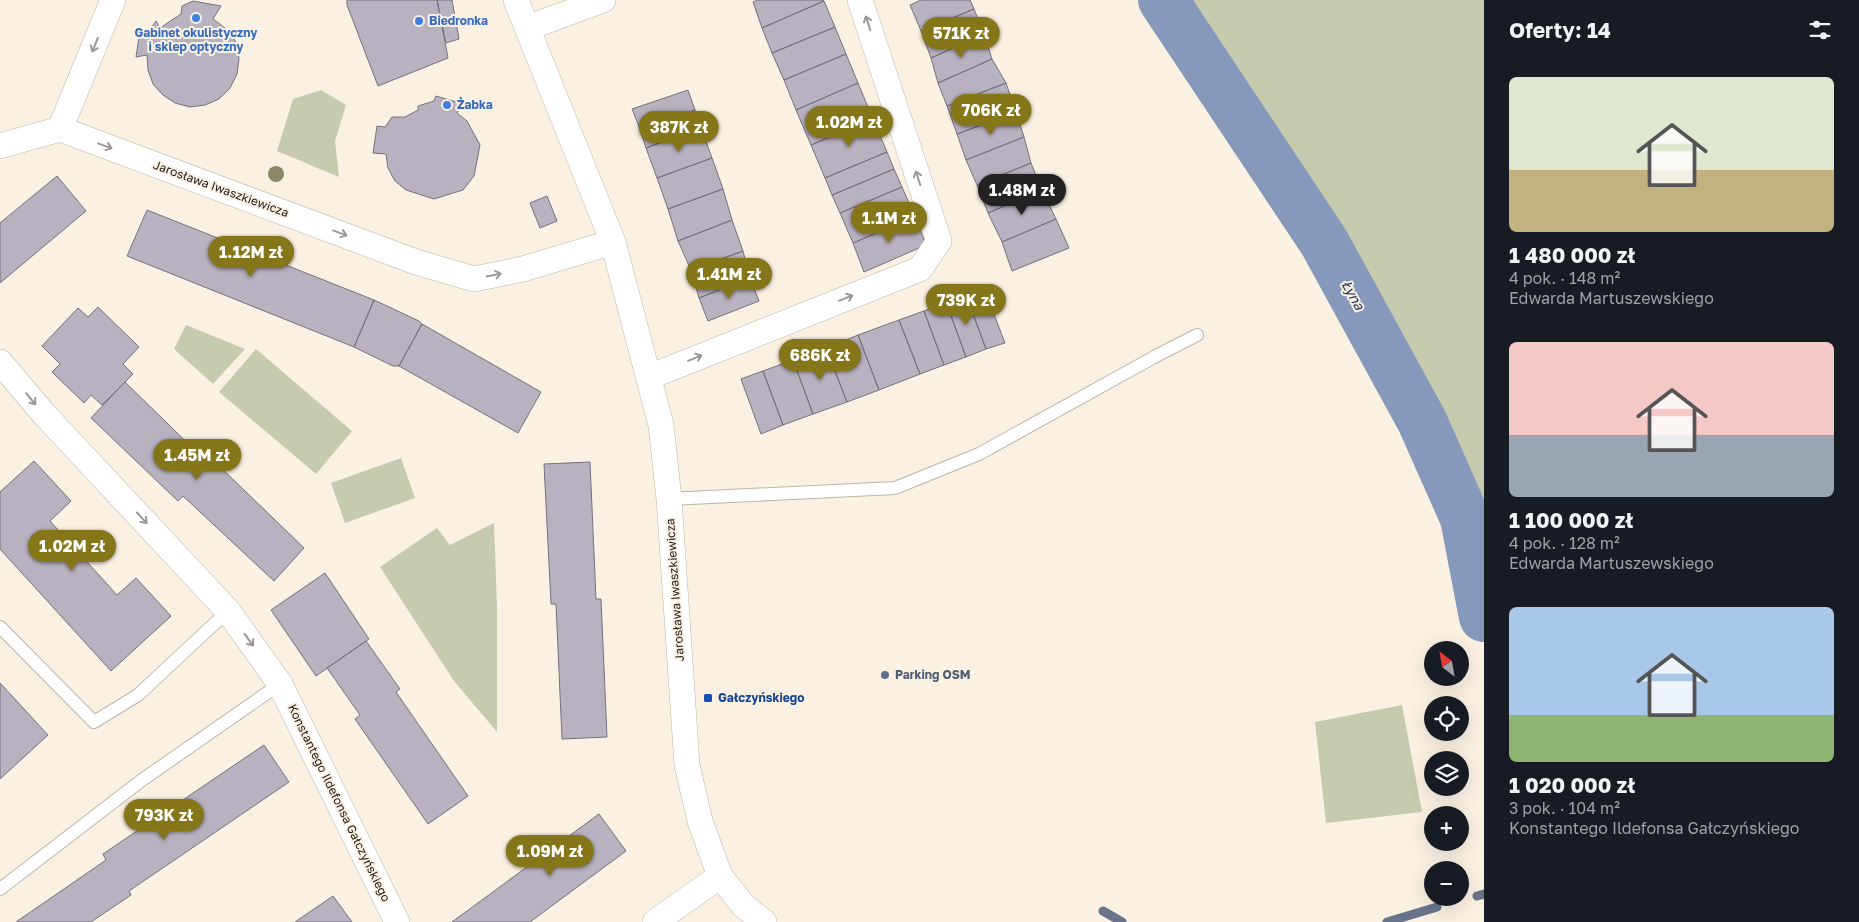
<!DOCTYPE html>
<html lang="pl">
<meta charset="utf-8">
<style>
:root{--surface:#171b24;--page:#242831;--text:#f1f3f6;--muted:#9ea1a6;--accent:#857619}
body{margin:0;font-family:"Golos Text",sans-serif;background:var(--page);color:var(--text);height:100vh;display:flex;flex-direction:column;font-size:19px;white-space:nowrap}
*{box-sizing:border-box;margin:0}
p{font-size:16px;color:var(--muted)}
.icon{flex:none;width:28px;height:28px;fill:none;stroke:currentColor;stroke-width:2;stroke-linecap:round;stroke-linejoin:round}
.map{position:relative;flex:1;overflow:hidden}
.sheet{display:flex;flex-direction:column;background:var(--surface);width:375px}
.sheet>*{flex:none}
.needle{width:32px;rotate:329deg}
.buttons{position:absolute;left:1424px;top:641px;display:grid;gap:10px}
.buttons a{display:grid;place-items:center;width:45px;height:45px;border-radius:50%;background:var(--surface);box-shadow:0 5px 20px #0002;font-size:25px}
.price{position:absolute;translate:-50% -42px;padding:0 11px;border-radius:18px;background:var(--accent);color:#fff;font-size:16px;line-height:32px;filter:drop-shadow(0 1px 2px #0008)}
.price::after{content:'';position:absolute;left:50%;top:30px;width:15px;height:11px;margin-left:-8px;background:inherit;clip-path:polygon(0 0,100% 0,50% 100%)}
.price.on{background:#222;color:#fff}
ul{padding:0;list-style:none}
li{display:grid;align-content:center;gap:10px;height:265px;padding:0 25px}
li span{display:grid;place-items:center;height:155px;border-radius:8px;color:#555}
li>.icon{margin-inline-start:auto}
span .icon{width:90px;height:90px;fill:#fffc;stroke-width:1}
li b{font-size:21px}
h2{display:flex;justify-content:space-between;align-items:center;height:60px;padding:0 25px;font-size:21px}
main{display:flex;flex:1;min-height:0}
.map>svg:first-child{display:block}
</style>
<main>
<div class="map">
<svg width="1484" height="922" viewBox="0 0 1484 922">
<rect width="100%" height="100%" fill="#fbf1e3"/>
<path fill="#c6caaf" d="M1182,0H1484V499L1463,457Z
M321,90L346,105L335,141L339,177L277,151L293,99Z
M186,325L245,349L213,384L174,349Z
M256,349L352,431L316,474L219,392Z
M401,458L415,498L345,523L331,483Z
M494,523L497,607V732L454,681L380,567L437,528L450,545Z
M1402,705L1422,812L1326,823L1315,722Z"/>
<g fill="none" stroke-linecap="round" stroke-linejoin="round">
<path stroke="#67748a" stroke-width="9" d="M1474,567L1484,565
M1477,896L1484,894
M1103,911L1122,922
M1387,922L1437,907"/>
<path stroke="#8699bb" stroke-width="50" d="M1163,0L1324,242L1422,421L1465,518L1484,617"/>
</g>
<path fill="#b8b1c0" stroke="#76707e" d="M347,0H437L448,58L378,86L347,5Z
M437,0H452L459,39L446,43Z
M758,0H823L824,1L762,28L753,2Z
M921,0H970L974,9L921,31L910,5Z
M193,1L221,6L213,19L229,31L237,44L239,59L237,74L230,88L219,99L205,105L190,107L175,103L163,95L153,84L148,70L147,55L136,57L140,30L146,35L156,21L160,28L181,14L182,6Z
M824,1L835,27L772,53L762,28Z
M974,9L984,34L931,58L921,31Z
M835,27L846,54L784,80L772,53Z
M984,34L992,59L938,83L931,58Z
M846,54L858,83L796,110L784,80Z
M992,59L1006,83L947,106L938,83Z
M858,83L873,119L811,145L796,110Z
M1006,83L1016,112L957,134L947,106Z
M688,90L695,110L640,129L632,109Z
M436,96L463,104L457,113L467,121L480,145L474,176L463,190L434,199L406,190L395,181L388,168L386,154L373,153L377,126L385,127L392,117H405L418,110V106L434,101Z
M695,110L701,128L646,148L640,129Z
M1016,112L1024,137L966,160L957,134Z
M873,119L887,152L825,178L811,145Z
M701,128L712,158L657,178L646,148Z
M1024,137L1031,163L977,185L966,160Z
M887,152L894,169L832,195L825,178Z
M712,158L723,189L668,209L657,178Z
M1031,163L1042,190L988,213L977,185Z
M894,169L902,187L840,213L832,195Z
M57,176L86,211L0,283V223Z
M902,187L915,217L853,243L840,213Z
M723,189L732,220L678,241L668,209Z
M1042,190L1056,219L1002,242L988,213Z
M547,196L557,221L540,228L530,203Z
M147,210L374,300L354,347L127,256Z
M915,217L926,245L864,272L853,243Z
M1056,219L1069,248L1012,271L1002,242Z
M732,220L743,251L691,270L678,241Z
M743,251L750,278L699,298L691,270Z
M750,278L759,301L708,321L699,298Z
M984,288L1005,343L986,349L966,295Z
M966,295L986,349L966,357L946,302Z
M374,300L419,321L422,324L399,366H393L354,347Z
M946,302L966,357L944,365L924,311Z
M98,307L139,347L123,364L133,374L102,405L91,395L84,403L52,372L60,364L42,346L78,308L88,317Z
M924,311L944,365L920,374L899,320Z
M899,320L920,374L879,390L858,335Z
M422,324L541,392L518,433L399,366Z
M858,335L879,390L847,402L826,348Z
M826,348L847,402L813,414L793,360Z
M793,360L813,414L783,425L763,371Z
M763,371L783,425L761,434L741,379Z
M125,382L212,467L215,462L304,548L274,581L183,496L178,501L91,418Z
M34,461L71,501L50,521L117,595L136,578L171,616L111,671L0,549V492Z
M590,462L596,599H601L607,737L562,739L556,604H551L544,464Z
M325,573L369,639L316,676L271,610Z
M366,641L400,689L396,692L468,796L428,824L355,719L360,715L327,668Z
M0,683L48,735L0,779Z
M264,745L289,782L129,891L131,895L91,922H16L106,860L103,854Z
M599,814L626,851L530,922H452Z
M333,896L352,922H295Z"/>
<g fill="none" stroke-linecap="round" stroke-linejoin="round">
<defs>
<path id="lane" d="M669,499L895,488L979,454L1156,356L1197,335
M0,627L94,722L138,695L228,611
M0,889L142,780L280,684"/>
<path id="street" d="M516,0L613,242L661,425L669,499L687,765L700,821L720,876L743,905L764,922
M527,28L603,0
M60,129L113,0
M0,146L60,129L416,262L474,279L523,269L613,242
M0,362L44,414L228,611L280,684L397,922
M649,377L920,269L939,241L860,0
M655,922L720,876"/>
</defs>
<use href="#lane" stroke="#bdb4a6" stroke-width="14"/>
<use href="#street" stroke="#bdb4a6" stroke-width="26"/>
<use href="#lane" stroke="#fff" stroke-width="12"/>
<use href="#street" stroke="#fff" stroke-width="25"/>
</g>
<circle fill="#8b8867" cx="276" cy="174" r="8"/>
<defs><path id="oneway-shaft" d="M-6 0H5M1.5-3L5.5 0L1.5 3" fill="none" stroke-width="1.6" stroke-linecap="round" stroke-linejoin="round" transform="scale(1.25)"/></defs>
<g stroke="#9b9997">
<use href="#oneway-shaft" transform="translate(868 23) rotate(-108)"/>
<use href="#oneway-shaft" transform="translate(95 45) rotate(112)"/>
<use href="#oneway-shaft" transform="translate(105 146) rotate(20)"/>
<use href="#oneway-shaft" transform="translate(918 178) rotate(-108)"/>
<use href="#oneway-shaft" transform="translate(340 233) rotate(20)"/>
<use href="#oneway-shaft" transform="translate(494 275) rotate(-11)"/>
<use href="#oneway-shaft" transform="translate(846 298) rotate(-22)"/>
<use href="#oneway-shaft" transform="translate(695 358) rotate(-22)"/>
<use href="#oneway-shaft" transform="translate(31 399) rotate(50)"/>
<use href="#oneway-shaft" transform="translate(142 518) rotate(47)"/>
<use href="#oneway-shaft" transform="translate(249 640) rotate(54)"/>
</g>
<g fill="#3f7fe0" stroke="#fbf1e3" stroke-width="2">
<circle cx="196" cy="18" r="5"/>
<circle cx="419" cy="21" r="5"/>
<circle cx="447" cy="105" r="5"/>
</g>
<circle fill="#5c6f8a" stroke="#fbf1e3" stroke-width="2" cx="885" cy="675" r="5"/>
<rect fill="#1a4fb4" stroke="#fbf1e3" stroke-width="2" x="703" y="693" width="10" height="10" rx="2.5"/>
<g text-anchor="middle" stroke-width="4" stroke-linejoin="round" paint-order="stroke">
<g font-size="12" font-weight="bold" fill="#366cbe" stroke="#fbf1e3" text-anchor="start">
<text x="429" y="25">Biedronka</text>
<text x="196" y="37" text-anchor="middle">Gabinet okulistyczny<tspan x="196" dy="14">i sklep optyczny</tspan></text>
<text x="457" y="109">Żabka</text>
</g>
<g font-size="12" fill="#201c17" stroke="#fbf1e3">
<text transform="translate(221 189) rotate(20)" y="4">Jarosława Iwaszkiewicza</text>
<text transform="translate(675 590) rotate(-94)" y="4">Jarosława Iwaszkiewicza</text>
<text transform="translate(339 803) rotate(64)" y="4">Konstantego Ildefonsa Gałczyńskiego</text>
</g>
<g font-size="12" font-weight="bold" fill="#4e5e75" stroke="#fbf1e3" text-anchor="start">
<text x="895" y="679">Parking OSM</text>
</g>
<g font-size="12" font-weight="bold" fill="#164399" stroke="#fbf1e3" text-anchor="start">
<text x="718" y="702">Gałczyńskiego</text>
</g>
<g font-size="14" font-style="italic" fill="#192f5c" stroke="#fbf1e3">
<text transform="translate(1353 295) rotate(61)" y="5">Łyna</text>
</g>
</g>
</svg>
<div class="buttons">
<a><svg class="needle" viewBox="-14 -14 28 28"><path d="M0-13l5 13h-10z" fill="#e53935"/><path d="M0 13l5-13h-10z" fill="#9ea1a6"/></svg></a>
<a><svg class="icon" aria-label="locate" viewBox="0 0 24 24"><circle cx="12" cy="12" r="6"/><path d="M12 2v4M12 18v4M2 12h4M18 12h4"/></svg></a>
<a><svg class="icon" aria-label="layers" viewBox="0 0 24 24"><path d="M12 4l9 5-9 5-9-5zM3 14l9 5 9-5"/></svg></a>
<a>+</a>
<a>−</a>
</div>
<b class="price" style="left:961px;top:59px">571K zł</b>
<b class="price" style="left:991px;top:136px">706K zł</b>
<b class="price" style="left:849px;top:148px">1.02M zł</b>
<b class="price" style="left:679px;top:153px">387K zł</b>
<b class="price on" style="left:1022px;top:216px">1.48M zł</b>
<b class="price" style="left:889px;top:244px">1.1M zł</b>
<b class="price" style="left:251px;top:278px">1.12M zł</b>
<b class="price" style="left:729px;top:300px">1.41M zł</b>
<b class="price" style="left:966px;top:326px">739K zł</b>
<b class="price" style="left:820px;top:381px">686K zł</b>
<b class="price" style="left:197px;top:481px">1.45M zł</b>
<b class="price" style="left:72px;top:572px">1.02M zł</b>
<b class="price" style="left:164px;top:841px">793K zł</b>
<b class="price" style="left:550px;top:877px">1.09M zł</b>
</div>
<section class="sheet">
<h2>Oferty: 14<svg class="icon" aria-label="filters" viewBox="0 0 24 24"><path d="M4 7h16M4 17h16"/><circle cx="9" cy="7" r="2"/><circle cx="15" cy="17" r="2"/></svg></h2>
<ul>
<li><span style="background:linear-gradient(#dfe7d0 60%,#c2b280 0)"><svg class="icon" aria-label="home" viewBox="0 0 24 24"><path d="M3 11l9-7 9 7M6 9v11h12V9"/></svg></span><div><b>1 480 000 zł</b><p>4 pok. · 148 m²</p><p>Edwarda Martuszewskiego</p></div></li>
<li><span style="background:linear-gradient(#f6c9c9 60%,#9aa5b1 0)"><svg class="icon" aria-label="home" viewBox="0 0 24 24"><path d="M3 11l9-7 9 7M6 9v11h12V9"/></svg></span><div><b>1 100 000 zł</b><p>4 pok. · 128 m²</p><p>Edwarda Martuszewskiego</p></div></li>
<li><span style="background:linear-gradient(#a9c7e8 70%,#8fb573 0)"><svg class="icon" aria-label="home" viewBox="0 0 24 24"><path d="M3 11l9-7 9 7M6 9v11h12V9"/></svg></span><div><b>1 020 000 zł</b><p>3 pok. · 104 m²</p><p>Konstantego Ildefonsa Gałczyńskiego</p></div></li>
</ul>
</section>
</main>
